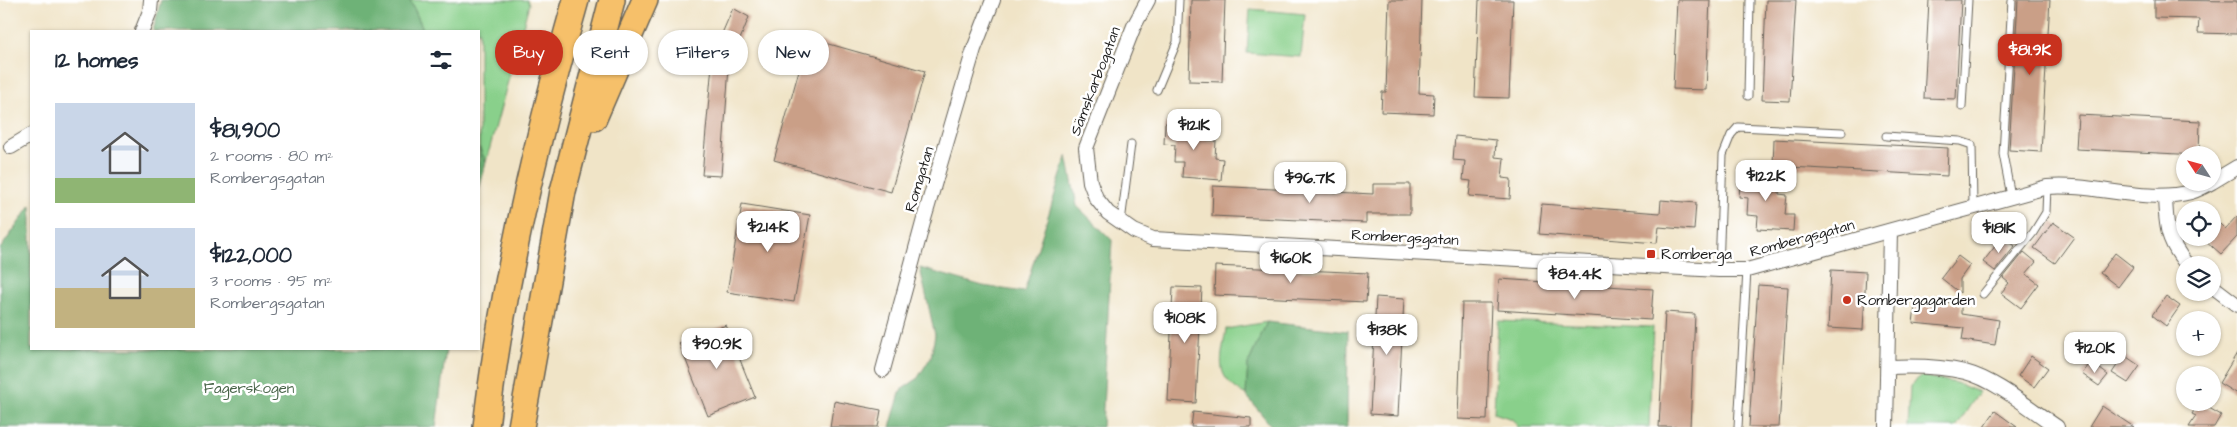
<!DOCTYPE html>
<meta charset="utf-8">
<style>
:root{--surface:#fff;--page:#f6f6f7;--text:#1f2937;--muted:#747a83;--accent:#c8321e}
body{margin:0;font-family:"Architects Daughter",sans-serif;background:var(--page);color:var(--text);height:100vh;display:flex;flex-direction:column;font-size:19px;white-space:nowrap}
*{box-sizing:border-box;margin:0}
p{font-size:16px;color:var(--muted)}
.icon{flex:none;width:28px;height:28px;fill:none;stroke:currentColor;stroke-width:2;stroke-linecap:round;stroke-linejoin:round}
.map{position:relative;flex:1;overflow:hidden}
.drawer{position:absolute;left:30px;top:30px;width:450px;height:320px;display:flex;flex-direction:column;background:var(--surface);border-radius:0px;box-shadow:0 1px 4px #0004}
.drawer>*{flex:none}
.hud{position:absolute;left:495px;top:30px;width:475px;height:45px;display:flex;gap:10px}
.needle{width:32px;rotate:306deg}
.buttons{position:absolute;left:2176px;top:146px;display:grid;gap:10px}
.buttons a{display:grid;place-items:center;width:45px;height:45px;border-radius:50%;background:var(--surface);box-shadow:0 1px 4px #0004;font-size:25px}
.price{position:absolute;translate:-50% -42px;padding:0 11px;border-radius:10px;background:#fff;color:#222;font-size:16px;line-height:32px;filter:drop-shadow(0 1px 2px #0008)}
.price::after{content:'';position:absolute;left:50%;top:30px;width:15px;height:11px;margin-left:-8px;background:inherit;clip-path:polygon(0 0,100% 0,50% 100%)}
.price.on{background:var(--accent);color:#fff}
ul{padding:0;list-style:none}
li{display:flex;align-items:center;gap:15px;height:125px;padding:0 25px}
li span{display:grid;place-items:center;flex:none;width:140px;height:100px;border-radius:0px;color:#555}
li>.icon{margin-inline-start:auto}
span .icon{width:60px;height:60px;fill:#fffc;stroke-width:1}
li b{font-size:21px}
h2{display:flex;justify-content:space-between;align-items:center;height:60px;padding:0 25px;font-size:21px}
.tag{padding:0 18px;border-radius:22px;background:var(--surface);box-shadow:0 1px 4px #0004;font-size:18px;line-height:45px}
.tag.on{background:var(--accent);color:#fff}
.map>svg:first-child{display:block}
</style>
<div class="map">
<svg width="2237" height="427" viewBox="0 0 2237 427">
<rect width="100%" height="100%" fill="#fff"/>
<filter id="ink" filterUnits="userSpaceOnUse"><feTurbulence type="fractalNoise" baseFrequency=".02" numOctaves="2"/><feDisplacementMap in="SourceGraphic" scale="10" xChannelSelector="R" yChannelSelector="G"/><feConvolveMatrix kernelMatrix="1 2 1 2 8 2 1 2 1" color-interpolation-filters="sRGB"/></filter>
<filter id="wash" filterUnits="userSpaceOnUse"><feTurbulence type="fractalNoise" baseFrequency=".0096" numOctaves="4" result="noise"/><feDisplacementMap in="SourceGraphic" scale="20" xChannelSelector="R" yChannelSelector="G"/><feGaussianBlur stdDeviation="1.12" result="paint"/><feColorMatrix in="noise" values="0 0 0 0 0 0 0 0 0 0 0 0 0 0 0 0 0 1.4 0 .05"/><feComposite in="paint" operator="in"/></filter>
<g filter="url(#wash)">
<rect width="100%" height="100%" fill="#f0e4c7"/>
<path fill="#89d08b" stroke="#527654" d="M410,0H527L529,4L486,162L479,147V31H424Z
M1250,9L1305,14L1301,57L1247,53Z
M1498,321L1653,327L1649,427H1518L1512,419L1494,413Z
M1267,322L1248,364L1246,395C1213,376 1221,362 1226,329Z
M1921,376L1956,383L1979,392L1956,427H1908L1910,386Z"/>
<path fill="#6eb277" stroke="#45674a" d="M161,0H410L424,31H153Z
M479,147L486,162L479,190Z
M1067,156L1077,206L1112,240L1102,427H890L901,390L917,379L931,357L935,335L920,268L983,286L1024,292Z
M31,205V349H446L436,427H0V249Z
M1267,322L1348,331L1347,427H1272L1246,395L1248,364Z"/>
<g id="blocks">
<path fill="#ca9f87" d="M1191,0H1225L1222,82L1189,81Z
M1389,0H1422L1419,93L1434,94L1433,114L1381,112L1382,92H1386Z
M1479,0H1513L1509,98L1475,97Z
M1677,0H1710L1706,90L1673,89Z
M1766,0H1796L1790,101L1762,100Z
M1929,0H1961L1956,99L1924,98Z
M2018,0H2050L2041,152L2009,150Z
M2154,0L2237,1V34L2198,33L2199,19L2154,18Z
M733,8L749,17L729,67L721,176L702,175L712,65L717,45Z
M808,38L925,71L891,192L774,160Z
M2078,115L2200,121L2199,155L2076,149Z
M1165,123L1208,125L1207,140L1216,141L1215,158L1223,159L1221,180L1182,177L1183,162H1174L1175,145L1164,144Z
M1455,136L1496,140L1495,157L1504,158L1502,178L1511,179L1510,199L1469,196L1471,181L1463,180L1465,161L1453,160Z
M1774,139L1948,148L1947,176L1773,166Z
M1741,174L1780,177L1779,194L1787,195L1785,215H1794L1793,231L1757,229L1758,216L1747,215L1748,198L1739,197Z
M1373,184H1410V214H1366V223L1212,216L1213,186L1373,194Z
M1661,200L1696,203L1694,230L1659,227L1657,243L1539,234L1542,204L1660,213Z
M742,204L810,215L794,302L727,292Z
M2237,216V237L2221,254L2205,240L2212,238V232L2220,224L2225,229Z
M2053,222L2074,237L2055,263L2034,248Z
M2003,236L2015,246L1995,271L1983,262Z
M2024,252L2036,262L2026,274L2039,284L2021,308L2001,293L2009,283L2003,278Z
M2115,253L2133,267L2118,287L2100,273Z
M1958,256L1970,265L1960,279V293L1941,278Z
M1215,266L1368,273L1366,302L1214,295Z
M1831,270L1866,272L1863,330L1828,328Z
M1499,279L1653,289L1651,320L1497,310Z
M1758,285L1788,287L1779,427H1749Z
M1173,287L1202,288L1196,403L1168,401Z
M2166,296L2180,306L2166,326L2152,315Z
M1376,297L1404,299L1398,416L1370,414Z
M1916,299L1961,304V314L1999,320L1995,345L1962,340L1964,328L1913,323Z
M1462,303H1491L1487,420L1458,419Z
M1665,312L1695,314L1690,427H1659Z
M726,325L755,397L708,416L679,343Z
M2237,353V394L2219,383Z
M2124,355L2140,366L2128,383L2112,373Z
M2031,356L2048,368L2034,387L2018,376Z
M2091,362L2108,375L2099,386L2082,374Z
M834,401L881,410L878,427H830Z
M2199,402L2221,415L2214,427H2189L2196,416L2192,414Z
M2102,406L2134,427H2089Z
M1995,411L2017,427H1984Z
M1193,412L1251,418V427H1191Z"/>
</g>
</g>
<g filter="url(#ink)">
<use href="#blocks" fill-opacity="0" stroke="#666258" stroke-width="1"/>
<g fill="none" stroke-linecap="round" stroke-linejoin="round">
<defs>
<path id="lane" d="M1157,90L1177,42L1179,0
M1748,96L1750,0
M1962,107L1968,0
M1886,136L1960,141L1972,145L1973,206
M2011,196L2003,154L2012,0
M1121,222L1131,144
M1719,270L1723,155L1731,135L1738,127L1842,132
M1983,294L2033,233L2046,212L2047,187
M1738,427L1747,270"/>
<path id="street" d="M1148,0L1134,26L1086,148L1090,182L1096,198L1108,213L1134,231L1153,239L1719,270H1747L2047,187C2095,183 2143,204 2191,192C2198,190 2205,186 2212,182
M142,31L150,11L151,0
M11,147L31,135
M2212,182L2237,167
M2165,196C2166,227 2167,240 2187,265
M2212,286L2237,305
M1889,367C1914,366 1940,366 1965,372C1996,380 2030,409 2057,427
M883,370L924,219L974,49L993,0
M1886,427L1890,231"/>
<path id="highway" d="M594,118L645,0
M486,427C502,286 537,137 576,0
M521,427L563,191L612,0"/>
</defs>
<use href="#lane" stroke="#666258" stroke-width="9"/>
<use href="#street" stroke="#666258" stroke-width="16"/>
<use href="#highway" stroke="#666258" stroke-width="28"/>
<use href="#lane" stroke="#fff" stroke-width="7"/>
<use href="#street" stroke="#fff" stroke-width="14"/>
<use href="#highway" stroke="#f6c06b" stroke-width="25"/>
</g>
</g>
<g fill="#c8321e" stroke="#fff" stroke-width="2">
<rect x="1646" y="249" width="10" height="10" rx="2.5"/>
<circle cx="1847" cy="300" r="5"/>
</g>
<g text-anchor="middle" stroke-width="5" stroke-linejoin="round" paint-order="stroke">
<g font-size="15" fill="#1c1c1c" stroke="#fff">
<text transform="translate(1095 81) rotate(-69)" y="5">Sämskarbogatan</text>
<text transform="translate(919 179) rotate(-73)" y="5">Romgatan</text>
<text transform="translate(1405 237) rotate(3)" y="5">Rombergsgatan</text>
<text transform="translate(1802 238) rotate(-15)" y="5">Rombergsgatan</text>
</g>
<g font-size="15" fill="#1c1c1c" stroke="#fff" text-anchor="start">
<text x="1661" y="259">Romberga</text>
<text x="1857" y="305">Rombergagården</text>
</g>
<g font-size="15" fill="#486448" stroke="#fff">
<text x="249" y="393">Fagerskogen</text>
</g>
</g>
</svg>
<div class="buttons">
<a><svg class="needle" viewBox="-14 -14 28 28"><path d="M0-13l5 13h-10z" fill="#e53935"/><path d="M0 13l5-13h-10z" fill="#747a83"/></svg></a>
<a><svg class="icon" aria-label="locate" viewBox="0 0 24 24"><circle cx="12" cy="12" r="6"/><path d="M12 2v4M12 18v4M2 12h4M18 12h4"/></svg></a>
<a><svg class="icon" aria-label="layers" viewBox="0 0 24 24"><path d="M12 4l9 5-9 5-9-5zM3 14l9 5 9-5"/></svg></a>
<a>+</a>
<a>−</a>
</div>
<b class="price on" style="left:2030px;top:76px">$81.9K</b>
<b class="price" style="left:1194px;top:151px">$121K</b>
<b class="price" style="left:1766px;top:202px">$122K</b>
<b class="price" style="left:1310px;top:204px">$96.7K</b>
<b class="price" style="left:768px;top:253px">$214K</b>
<b class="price" style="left:1999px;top:254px">$181K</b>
<b class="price" style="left:1291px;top:284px">$160K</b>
<b class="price" style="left:1575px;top:300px">$84.4K</b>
<b class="price" style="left:1185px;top:344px">$108K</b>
<b class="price" style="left:1387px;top:356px">$138K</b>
<b class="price" style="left:717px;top:370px">$90.9K</b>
<b class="price" style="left:2095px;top:374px">$120K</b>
<div class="hud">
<a class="tag on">Buy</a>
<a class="tag">Rent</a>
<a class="tag">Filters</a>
<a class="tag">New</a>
</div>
<section class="drawer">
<h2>12 homes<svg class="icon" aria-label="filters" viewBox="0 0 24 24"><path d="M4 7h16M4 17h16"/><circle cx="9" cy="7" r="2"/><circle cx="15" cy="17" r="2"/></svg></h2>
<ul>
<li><span style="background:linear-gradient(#c9d6e8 75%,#8fb573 0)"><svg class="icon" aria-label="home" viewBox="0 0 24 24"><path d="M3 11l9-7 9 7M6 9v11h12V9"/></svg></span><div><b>$81,900</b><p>2 rooms · 80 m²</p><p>Rombergsgatan</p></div></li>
<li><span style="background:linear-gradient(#c9d6e8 60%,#c2b280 0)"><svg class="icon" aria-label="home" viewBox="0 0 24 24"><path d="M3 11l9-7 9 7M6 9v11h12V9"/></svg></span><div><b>$122,000</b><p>3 rooms · 95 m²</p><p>Rombergsgatan</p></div></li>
</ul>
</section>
</div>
